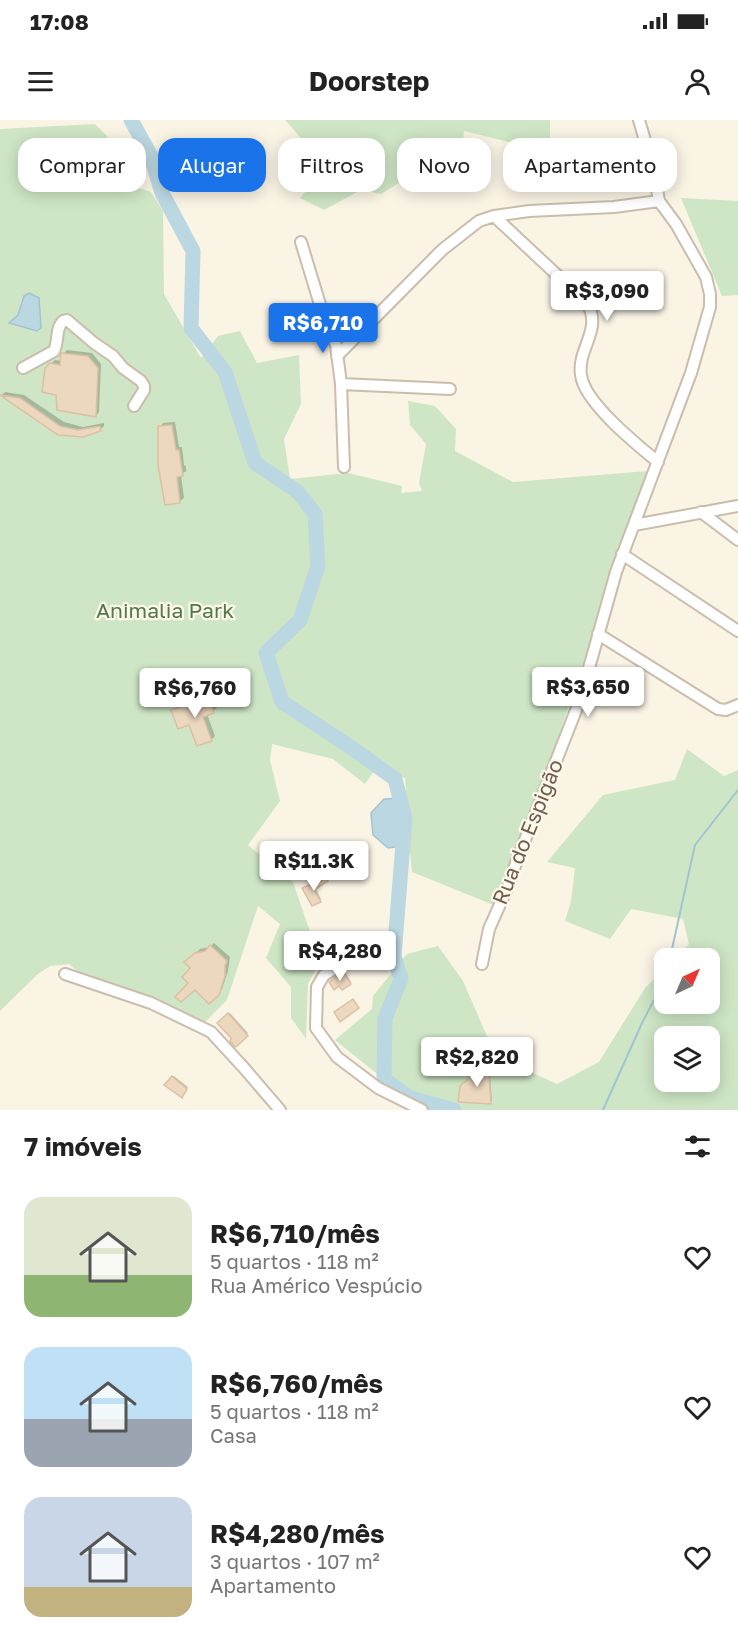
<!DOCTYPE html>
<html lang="pt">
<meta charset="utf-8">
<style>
:root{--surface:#fff;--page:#f2f2f2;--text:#222;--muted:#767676;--accent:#1a73e8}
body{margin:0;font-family:"Golos Text",sans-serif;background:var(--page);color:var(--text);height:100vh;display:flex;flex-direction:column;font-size:22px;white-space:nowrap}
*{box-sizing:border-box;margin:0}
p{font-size:20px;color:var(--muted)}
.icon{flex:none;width:33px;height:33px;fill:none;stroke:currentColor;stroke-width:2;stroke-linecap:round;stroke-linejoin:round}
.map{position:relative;height:990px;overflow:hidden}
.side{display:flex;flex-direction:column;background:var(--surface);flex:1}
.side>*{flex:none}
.top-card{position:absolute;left:18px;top:18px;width:702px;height:54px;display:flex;gap:12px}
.needle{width:39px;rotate:44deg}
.fabs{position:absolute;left:654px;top:828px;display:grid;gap:12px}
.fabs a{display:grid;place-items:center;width:66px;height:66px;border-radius:12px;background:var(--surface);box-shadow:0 3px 15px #0003;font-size:30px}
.price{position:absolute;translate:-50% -51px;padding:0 14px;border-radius:6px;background:#fff;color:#222;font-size:20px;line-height:39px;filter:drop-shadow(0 2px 3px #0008)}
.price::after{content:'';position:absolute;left:50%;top:36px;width:18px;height:14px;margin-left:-9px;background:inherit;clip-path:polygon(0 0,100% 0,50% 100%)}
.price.active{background:var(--accent);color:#fff}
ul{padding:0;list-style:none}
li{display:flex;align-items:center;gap:18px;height:150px;padding:0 24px}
li span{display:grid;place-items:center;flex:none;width:168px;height:120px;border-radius:18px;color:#555}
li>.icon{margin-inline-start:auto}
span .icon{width:72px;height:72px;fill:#fffc;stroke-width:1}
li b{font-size:26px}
h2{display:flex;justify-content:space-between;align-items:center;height:72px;padding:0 24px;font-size:26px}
.pill{padding:0 21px;border-radius:18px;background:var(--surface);box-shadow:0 3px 15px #0003;font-size:21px;line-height:54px}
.pill.active{background:var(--accent);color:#fff}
.status{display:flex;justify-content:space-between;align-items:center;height:42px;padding:0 30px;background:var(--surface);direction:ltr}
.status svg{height:16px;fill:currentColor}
header{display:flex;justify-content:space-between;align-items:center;height:78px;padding:0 24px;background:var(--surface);font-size:27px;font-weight:700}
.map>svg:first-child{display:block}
</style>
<div class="status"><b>17:08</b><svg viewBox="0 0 49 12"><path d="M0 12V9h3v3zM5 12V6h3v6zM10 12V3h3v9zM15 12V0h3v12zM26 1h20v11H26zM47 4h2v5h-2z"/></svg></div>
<header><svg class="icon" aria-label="menu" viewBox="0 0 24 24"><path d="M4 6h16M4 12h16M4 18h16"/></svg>Doorstep<svg class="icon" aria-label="person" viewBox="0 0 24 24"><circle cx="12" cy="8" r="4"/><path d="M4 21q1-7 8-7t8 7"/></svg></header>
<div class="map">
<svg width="738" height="990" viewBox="0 0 738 990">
<rect width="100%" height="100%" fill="#faf4e5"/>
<path fill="#cee6c5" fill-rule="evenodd" d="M285,0H550V20L542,30L464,11L460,54L402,61L381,74L361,70L324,90L300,78L327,47Z
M95,4L107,16L131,65L151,72L163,91L164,174L201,238L218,216L240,211L257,243L299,235L301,284L284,319L290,359L348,353L402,366L401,373L422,371L419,363L426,324L410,305L408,281L435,286L456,309L455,331L513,362L648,351L501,788L412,752L410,733L404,726L409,709L405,658L375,650L365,664L333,639L272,624L270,640L280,681L248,725L293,762L320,841L308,864L306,919L291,898V867L266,838L280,804L258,786L227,880L201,906L147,876L121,866L88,860L69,844L50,846L38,854L0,891V9Z
M681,78L738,81V175L722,176Z
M687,629L724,656L738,650V990H422L335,920L372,889L373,876L407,834L438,826L463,861L489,921L508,942L557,964L599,942L645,868L664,849V884H710V838H675L689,824L683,799L631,789L610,819L565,801L571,781L575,748L547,742L603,675L675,660ZM664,916H710V962H664Z"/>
<path fill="#bbd7e1" stroke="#a2c4d2" stroke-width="1.5" d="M29,173L39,178L41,208L37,211L9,203L18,195L24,176Z
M400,678L405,698L403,726L388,728L373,715L371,693L384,679Z"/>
<path fill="#0003" d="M67,230L92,233L101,244L99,292L96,296L58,274L46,248L55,240L62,241L63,234Z
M5,272L24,275L64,302L83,307L104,303V306L100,310L59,314L20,285L2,275Z
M175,302L179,327H182L184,345L186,347V351L181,355L184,378L180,381L160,307L163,303Z
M212,574L217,588L207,594L215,616L211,620L173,591L177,587Z
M328,757L327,760L315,767L321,779L320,780L305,767Z
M382,814L383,828L382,830L366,817Z
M214,823L230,837L228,851L222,869L209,882L190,863L192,848L190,838L200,829L210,827Z
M345,852L351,862L350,863L332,861Z
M230,893L248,913L236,925L219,903Z
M489,941L492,981L490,982L461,966Z
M174,956L188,967L183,975L167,965Z"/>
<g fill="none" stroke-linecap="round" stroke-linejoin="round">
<path stroke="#a2c4d2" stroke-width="2" d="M670,838L695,725L738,670
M603,990L642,903L664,861"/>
<path stroke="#bbd7e1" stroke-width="15" d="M131,0L151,36L162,73L193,131L191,208L225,252L255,343L298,372L315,394L318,446L300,500L266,533L282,582L352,628L395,659L405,698L394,836L401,859L385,898L384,959L410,978L454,990"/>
</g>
<path fill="#ecd7bf" stroke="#ddc0a1" stroke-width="1.5" d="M61,233L88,236L98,248L96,297L57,290L56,275L42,272L45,248L50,243L60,245Z
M0,275L20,278L60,306L78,310L100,306L101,311L83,317L58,315Z
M172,305L176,330H179L183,356L177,357L180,383L165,385L158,345V306Z
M208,577L214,593L203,597L212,621L197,626L189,605L178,609L171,590Z
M326,758L328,761L314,770L321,782L312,786L302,768Z
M371,814H381L382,831H367V823H365V816H370Z
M210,825L227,841L225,846V856L219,875L209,884L195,870L181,882L175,877L188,863L182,857L190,848L184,842L195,833L205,831Z
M343,852L351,864L342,870L339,866L334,870L329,862Z
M353,879L359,888L340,902L334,892Z
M228,893L248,916L237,926L235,927L230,921L231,918L217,903Z
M488,941L491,984L458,982L460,966Z
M172,956L187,969L182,978L164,965Z"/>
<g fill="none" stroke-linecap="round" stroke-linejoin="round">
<defs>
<path id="minor" d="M494,96L587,183C603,210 577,228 581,255C584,282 636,324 658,342
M301,122L322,191L336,225L341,264L344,347
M337,236L442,130L479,101L494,96L529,91L614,87L659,81
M23,248L54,231C59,221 55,209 63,201L67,200L94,223L113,236L123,248L141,261L144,266V270L134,286
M341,264L450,269
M701,392L738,420
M634,405L738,386
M622,434L738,511
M598,514L718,589L726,590L738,585
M346,842L324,855L317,867L316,908L337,937L378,968L422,990
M482,844L489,809L509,764L516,743L580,580L616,452L691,253L710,187V174L706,157L676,104L659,81L654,51L639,0
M65,854L151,883L211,912L244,948L280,990"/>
</defs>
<use href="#minor" stroke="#cabdac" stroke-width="14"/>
<use href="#minor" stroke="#fff" stroke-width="10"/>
</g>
<g text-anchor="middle" stroke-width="4.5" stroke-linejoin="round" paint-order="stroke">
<g font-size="21" fill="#527a49" stroke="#fdf8ea">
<text x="165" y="498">Animalia Park</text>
</g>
<g font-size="21" fill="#705d4d" stroke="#fdf8ea">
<text transform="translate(528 712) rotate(-68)" y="7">Rua do Espigão</text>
</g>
</g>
</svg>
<div class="fabs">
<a><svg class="needle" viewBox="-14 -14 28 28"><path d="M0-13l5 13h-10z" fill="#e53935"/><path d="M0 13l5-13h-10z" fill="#767676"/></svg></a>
<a><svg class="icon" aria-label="layers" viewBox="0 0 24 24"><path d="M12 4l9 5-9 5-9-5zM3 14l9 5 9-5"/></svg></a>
</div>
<b class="price" style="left:607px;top:202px">R$3,090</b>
<b class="price active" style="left:323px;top:234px">R$6,710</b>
<b class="price" style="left:588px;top:598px">R$3,650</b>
<b class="price" style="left:195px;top:599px">R$6,760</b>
<b class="price" style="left:314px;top:772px">R$11.3K</b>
<b class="price" style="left:340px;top:862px">R$4,280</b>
<b class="price" style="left:477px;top:968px">R$2,820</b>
<div class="top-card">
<a class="pill">Comprar</a>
<a class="pill active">Alugar</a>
<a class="pill">Filtros</a>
<a class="pill">Novo</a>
<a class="pill">Apartamento</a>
</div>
</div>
<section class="side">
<h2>7 imóveis<svg class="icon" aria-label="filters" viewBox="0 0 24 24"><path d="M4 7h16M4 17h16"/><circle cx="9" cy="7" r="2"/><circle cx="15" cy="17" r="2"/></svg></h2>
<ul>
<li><span style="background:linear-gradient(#dfe7d0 65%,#8fb573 0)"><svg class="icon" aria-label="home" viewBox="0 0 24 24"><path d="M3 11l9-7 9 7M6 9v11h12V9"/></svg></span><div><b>R$6,710/mês</b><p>5 quartos · 118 m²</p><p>Rua Américo Vespúcio</p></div><svg class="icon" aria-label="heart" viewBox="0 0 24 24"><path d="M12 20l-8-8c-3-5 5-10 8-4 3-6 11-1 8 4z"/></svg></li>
<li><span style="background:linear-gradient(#bfe0f5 60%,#9aa5b1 0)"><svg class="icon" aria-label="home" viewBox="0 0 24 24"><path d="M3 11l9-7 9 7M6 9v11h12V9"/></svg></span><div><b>R$6,760/mês</b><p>5 quartos · 118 m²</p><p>Casa</p></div><svg class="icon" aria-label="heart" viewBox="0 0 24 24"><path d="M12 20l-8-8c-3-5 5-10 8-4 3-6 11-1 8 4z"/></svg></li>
<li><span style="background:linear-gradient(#c9d6e8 75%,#c2b280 0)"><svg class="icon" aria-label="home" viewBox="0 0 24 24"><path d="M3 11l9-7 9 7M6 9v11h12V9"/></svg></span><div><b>R$4,280/mês</b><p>3 quartos · 107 m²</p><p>Apartamento</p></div><svg class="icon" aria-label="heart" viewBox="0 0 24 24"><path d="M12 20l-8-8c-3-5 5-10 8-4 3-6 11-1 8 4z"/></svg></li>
</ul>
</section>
